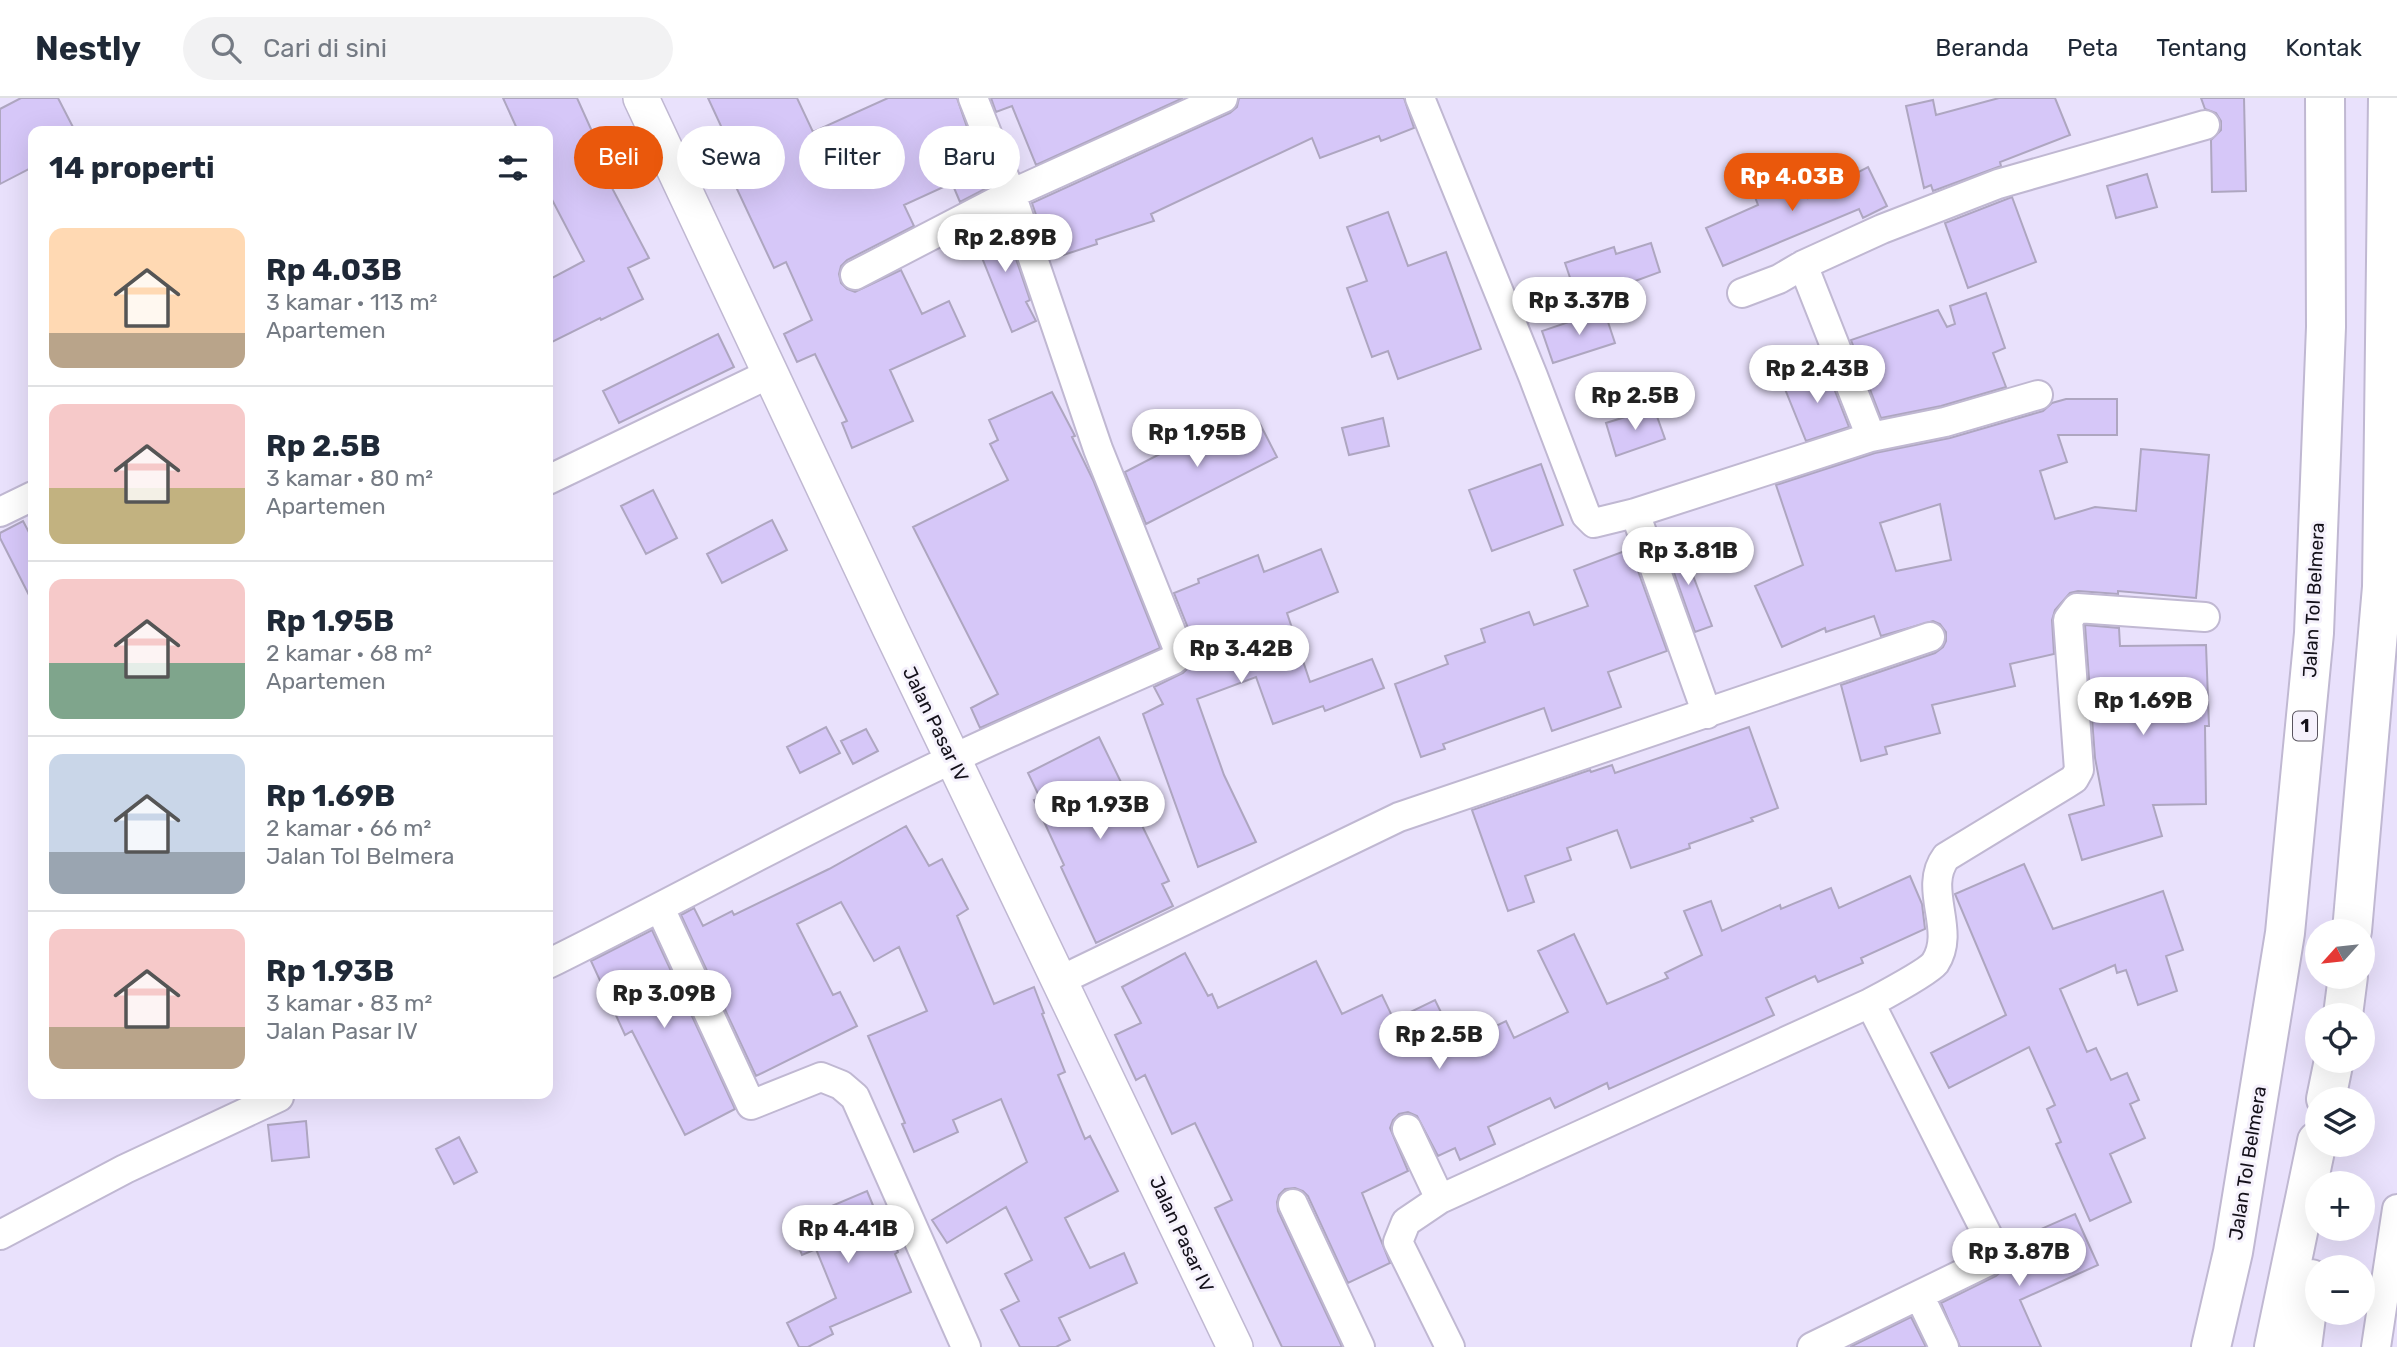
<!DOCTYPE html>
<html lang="id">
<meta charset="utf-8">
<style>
:root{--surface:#fff;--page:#f2f2f3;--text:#1f2937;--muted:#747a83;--line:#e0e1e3;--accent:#ea580c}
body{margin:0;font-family:Rubik,sans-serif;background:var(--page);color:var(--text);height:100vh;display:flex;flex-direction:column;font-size:26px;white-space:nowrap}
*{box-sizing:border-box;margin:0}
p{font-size:23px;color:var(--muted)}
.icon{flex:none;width:38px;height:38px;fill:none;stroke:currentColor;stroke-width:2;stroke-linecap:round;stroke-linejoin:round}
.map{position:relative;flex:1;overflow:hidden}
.sheet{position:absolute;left:28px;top:28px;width:525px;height:973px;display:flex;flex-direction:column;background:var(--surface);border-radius:14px;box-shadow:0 7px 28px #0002}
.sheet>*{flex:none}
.guide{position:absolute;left:574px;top:28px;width:665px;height:63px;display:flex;gap:14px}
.needle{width:46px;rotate:243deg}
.buttons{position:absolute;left:2305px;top:821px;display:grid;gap:14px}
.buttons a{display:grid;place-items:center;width:70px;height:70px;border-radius:50%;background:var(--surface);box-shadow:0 7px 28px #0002;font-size:35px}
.price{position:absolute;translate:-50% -60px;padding:0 16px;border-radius:24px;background:#fff;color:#222;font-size:23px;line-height:46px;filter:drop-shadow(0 2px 4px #0008)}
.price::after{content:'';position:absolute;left:50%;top:42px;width:21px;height:16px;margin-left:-10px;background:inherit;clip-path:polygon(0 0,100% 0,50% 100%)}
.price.active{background:var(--accent);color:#fff}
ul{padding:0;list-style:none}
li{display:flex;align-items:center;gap:21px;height:175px;padding:0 21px}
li+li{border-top:2px solid var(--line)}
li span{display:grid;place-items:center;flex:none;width:196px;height:140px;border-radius:14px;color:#555}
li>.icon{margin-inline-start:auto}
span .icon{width:84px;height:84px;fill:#fffc;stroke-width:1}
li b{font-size:30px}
h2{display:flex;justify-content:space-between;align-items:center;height:84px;padding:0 21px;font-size:30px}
.tag{padding:0 24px;border-radius:32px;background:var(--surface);box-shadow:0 7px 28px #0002;font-size:24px;line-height:63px}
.tag.active{background:var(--accent);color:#fff}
header{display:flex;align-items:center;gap:42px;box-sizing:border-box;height:98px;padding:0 35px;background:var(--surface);border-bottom:2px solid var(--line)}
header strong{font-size:33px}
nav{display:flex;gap:38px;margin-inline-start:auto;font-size:24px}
.search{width:490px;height:63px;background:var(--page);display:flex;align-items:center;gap:18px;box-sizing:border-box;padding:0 24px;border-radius:38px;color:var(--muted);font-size:26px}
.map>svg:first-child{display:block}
</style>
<header>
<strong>Nestly</strong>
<div class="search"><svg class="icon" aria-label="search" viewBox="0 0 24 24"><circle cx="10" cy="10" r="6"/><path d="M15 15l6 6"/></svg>Cari di sini</div>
<nav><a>Beranda</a><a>Peta</a><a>Tentang</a><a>Kontak</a></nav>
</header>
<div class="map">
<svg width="2397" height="1249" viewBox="0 0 2397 1249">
<rect width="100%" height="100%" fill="#e9e1fc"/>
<path fill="#d6c7f8" stroke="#aea6c0" stroke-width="2" fill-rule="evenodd" d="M21,0H58L75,33H33V69L0,86V11Z
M503,0H577L600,51L593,54L649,160L628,170L643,201L601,222L600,220L548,246V182L584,163L548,94V33H518Z
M708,0H797L813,34L888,0H957L970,38L960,41L985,91L960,104L952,85L904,107L914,128L847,162L841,168L839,176L841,185L847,191L855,194L901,172L922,216L949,203L965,238L890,272L913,323L852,350L842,325L847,323L815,256L797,264L784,236L812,222L786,164L774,170L729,74L740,69Z
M991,0H1183L1036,67L1012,8L996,14Z
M1239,0H1404L1414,30L1381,43L1379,38L1320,60L1312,40L1151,116L1154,123L1096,142L1097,146L1051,161L1032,105L1230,15L1237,9Z
M1999,0H2055L2070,37L2000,64L2001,68L1933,93L1931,87L1924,90L1906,8L1933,2L1936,17Z
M2201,0H2244L2246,93L2212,94L2211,42L2221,32V23L2216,15L2205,11Z
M1868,69L1887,108L1863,120L1859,111L1723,168L1706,130L1758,107L1752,91L1797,73L1808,100Z
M2147,76L2157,109L2116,120L2107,88Z
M2012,99L2036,164L1968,190L1945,125Z
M1388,114L1408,168L1446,154L1481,251L1398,281L1388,253L1372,259L1347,190L1367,183L1347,129Z
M1002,120L1030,202L1026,204L1036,223L1012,234L972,135Z
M1651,145L1660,174L1627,186L1628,190L1579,206L1565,165L1614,149L1616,156Z
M1986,195L2005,250L1993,255L2006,289L1941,308L1881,320L1851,242L1938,212L1947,229L1955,226L1950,208Z
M1604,212L1615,245L1553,265L1542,233Z
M718,236L734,269L619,325L603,293Z
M1824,265L1849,329L1806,343L1785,291L1809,282L1806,272Z
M1052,294L1075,338L1072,339L1093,382L1160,550L980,630L971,610L998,596L913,429L1008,382L990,346L998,342L989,322Z
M2066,301H2117V337H2058L2067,364L2040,373L2055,421L2095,409L2136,413L2141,351L2209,357L2196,500L2118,493V496L2078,493L2070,495L2055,512L2052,522L2054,556L2010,566L2015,588L1932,607L1940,635L1885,649L1887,656L1861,663L1841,587L1935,555L1943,549L1946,543V534L1940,526L1933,523L1881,538L1874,518L1826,534L1825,530L1782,549L1755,488L1803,467L1776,387L1875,355L1950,340L2043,313L2052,305ZM1940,406L1951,462L1896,473L1880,425Z
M1654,310L1665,341L1616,358L1606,325Z
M1383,320L1389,348L1349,357L1342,330Z
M1260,326L1277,359L1146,426L1125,374L1206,332L1209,338Z
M1541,366L1563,427L1492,453L1469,392Z
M653,392L677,440L646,456L621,408Z
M772,422L787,452L722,485L707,456Z
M23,423L33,442V505L0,440V435Z
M1680,443L1712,528L1695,534L1665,449Z
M1321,451L1338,494L1287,515L1310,584L1372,561L1384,590L1325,613L1323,608L1273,626L1256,579L1197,601L1224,677L1256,744L1198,769L1143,616L1163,606L1154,589L1183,575L1193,565L1194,545L1174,495L1199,485L1198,481L1258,457L1264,474Z
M1630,451L1667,553L1608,574L1621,609L1552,633L1544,610L1443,646L1445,651L1421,659L1395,586L1448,566L1445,558L1485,544L1481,531L1529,514L1534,527L1588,508L1574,472Z
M2085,527L2119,530L2120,548L2206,547L2209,628H2205L2206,706L2153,707L2162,738L2082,762L2069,717L2104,707L2095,660Z
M826,629L840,655L800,675L787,649Z
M1749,629L1778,710L1751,720L1753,723L1689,746L1690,750L1631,770L1617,732L1567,750L1571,762L1525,778L1534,804L1508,813L1472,712L1590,672L1591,674L1612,667L1615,675Z
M866,631L878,653L853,666L841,643Z
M1099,639L1169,783L1162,786L1173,808L1096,845L1061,769L1064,767L1034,702L1040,700L1028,675Z
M906,728L929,768L942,761L968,811L957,818L994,906L1034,889L1044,915L1042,916L1065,974L1058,977L1085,1041L1090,1038L1118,1093L1065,1120L1090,1170L1124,1155L1137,1185L1059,1220L1070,1242L1056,1249H1020L1001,1212L1019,1203L1005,1176L1032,1162L1006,1109L947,1145L932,1122L1027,1064L1001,1001L953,1022L958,1034L914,1054L902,1026L905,1025L868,938L927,913L899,849L874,863L841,804L797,826L833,897L840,894L857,928L756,978L681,817L694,810L703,828L732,813L734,817L829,771Z
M2024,766L2053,831L2163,793L2183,852L2166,858L2177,893L2138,907L2126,872L2117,875L2115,867L2060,891L2087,954L2096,950L2111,982L2127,975L2139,1002L2130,1006L2145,1040L2110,1056L2131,1104L2090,1123L2056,1046L2061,1044L2047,1011L2055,1007L2029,949L1949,990L1931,955L2006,917L1955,796Z
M1910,778L1922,806L1925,831L1861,860L1863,865L1818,884L1815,878L1766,900L1774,917L1609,991L1607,985L1555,1010L1550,1000L1488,1029L1495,1046L1460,1062L1455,1050L1438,1058L1417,1018L1408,1014L1399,1016L1393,1022L1390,1030L1408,1073L1362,1095L1390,1165L1348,1185L1308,1098L1303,1093L1295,1090L1285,1091L1279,1097L1277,1104L1278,1113L1342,1249H1282L1215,1110L1232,1102L1195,1025L1172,1036L1145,977L1136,982L1115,937L1141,925L1122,889L1185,855L1208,898L1212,896L1218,910L1316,863L1342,916L1382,897L1394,922L1435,902L1457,947L1506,923L1514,940L1568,914L1538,853L1574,836L1607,906L1668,880L1665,875L1702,857L1684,813L1711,803L1722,833L1780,807L1781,811L1831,790L1839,810Z
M652,832L735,1011L685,1037L632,933L625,937L591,863Z
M306,1023L309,1059L272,1063L268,1027Z
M459,1039L477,1074L454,1086L436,1051Z
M867,1093L882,1129L887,1127L898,1154L895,1156L911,1194L830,1229L833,1236L808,1249H799L787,1225L836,1200L816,1151L802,1157L789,1126Z
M2075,1116L2098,1167L2020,1202L2041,1249H1960L1941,1205L1996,1178L2003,1172L2006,1164L2029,1153L2023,1139Z
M1911,1219L1926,1249H1850Z"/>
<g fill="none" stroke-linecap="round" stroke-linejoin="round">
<defs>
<path id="minor" d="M1420,0L1533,278L1586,417L1594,425L1635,415L1871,339L1945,324L2038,297
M1803,167L1871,339
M855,177L1011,96L1223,0
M1742,195L1779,181L1803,167L1882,131L1998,86L2205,27
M548,382L771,275
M0,414L33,398
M1635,415L1707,616
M660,810L751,1007L821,979L841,987L855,999L966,1249
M548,866C683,799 814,726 950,662C1024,627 1099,595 1173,562L1178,558V551L1098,351L1011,96L973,0
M1061,882L1399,719L1930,539
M1407,1031L1440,1101
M1293,1106L1360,1249
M0,1137L125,1071L279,999L277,996
M1920,1199L1944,1249
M1450,1249L1398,1144L1406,1124L1440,1101L1870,905C1883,898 1928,874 1935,865C1957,832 1922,791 1946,759L2066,686L2074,681L2079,672L2068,522L2077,510L2205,519
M1812,1249L1989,1163L1992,1146L1870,905
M2376,1249L2397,1111"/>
<path id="tertiary" d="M641,0L890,530L1235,1249"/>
<path id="motorway" d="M2352,833L2382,489L2388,0
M2343,917L2348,878
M2326,1001L2334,962
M2211,1249L2233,1154L2285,835L2314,535L2326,229L2325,0
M2274,1249L2317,1043
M2302,1249L2311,1181"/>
</defs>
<use href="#minor" stroke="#c0b8d2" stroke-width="32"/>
<use href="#tertiary" stroke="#c0b8d2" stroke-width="38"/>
<use href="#motorway" stroke="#c0b8d2" stroke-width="42"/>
<use href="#minor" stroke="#fff" stroke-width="28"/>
<use href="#tertiary" stroke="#fff" stroke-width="35"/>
<use href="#motorway" stroke="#fff" stroke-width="38"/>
</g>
<g text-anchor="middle" stroke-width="6" stroke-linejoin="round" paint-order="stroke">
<rect fill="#f5f1fc" stroke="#58545e" stroke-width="2" x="2293" y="613.5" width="24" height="29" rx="5"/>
<g font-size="18" font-weight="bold" fill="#14111a">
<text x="2305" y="634">1</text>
</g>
<g font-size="19" fill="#14111a" stroke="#f5f1fc">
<text transform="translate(2313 502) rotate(-87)" y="7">Jalan Tol Belmera</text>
<text transform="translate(936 626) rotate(64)" y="7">Jalan Pasar IV</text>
<text transform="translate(2247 1065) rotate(-81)" y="7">Jalan Tol Belmera</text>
<text transform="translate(1182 1136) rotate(65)" y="7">Jalan Pasar IV</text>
</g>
</g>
</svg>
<div class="buttons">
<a><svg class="needle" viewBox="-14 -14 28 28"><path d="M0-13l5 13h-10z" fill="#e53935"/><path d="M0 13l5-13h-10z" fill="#747a83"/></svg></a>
<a><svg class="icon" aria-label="locate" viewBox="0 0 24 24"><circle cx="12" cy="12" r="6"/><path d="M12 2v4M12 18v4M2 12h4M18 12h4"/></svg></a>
<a><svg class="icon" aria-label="layers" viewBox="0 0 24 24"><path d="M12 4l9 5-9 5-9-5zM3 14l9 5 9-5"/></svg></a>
<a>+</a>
<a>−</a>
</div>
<b class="price active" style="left:1792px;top:115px">Rp 4.03B</b>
<b class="price" style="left:1005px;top:176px">Rp 2.89B</b>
<b class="price" style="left:1579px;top:239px">Rp 3.37B</b>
<b class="price" style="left:1817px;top:307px">Rp 2.43B</b>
<b class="price" style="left:1635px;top:334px">Rp 2.5B</b>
<b class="price" style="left:1197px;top:371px">Rp 1.95B</b>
<b class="price" style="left:1688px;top:489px">Rp 3.81B</b>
<b class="price" style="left:1241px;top:587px">Rp 3.42B</b>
<b class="price" style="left:2143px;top:639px">Rp 1.69B</b>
<b class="price" style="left:1100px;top:743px">Rp 1.93B</b>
<b class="price" style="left:664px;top:932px">Rp 3.09B</b>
<b class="price" style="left:1439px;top:973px">Rp 2.5B</b>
<b class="price" style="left:848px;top:1167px">Rp 4.41B</b>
<b class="price" style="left:2019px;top:1190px">Rp 3.87B</b>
<div class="guide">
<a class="tag active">Beli</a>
<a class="tag">Sewa</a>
<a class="tag">Filter</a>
<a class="tag">Baru</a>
</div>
<section class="sheet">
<h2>14 properti<svg class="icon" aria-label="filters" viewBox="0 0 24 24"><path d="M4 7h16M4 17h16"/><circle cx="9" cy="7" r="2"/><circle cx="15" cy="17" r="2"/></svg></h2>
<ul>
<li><span style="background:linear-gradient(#ffd9b3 75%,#b9a48a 0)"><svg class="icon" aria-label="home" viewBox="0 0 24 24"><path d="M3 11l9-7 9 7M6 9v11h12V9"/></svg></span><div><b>Rp 4.03B</b><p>3 kamar · 113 m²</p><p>Apartemen</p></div></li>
<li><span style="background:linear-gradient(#f6c9c9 60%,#c2b280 0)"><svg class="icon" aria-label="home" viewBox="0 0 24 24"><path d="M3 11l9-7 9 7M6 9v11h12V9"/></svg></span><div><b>Rp 2.5B</b><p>3 kamar · 80 m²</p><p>Apartemen</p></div></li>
<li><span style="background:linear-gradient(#f6c9c9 60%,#7fa58c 0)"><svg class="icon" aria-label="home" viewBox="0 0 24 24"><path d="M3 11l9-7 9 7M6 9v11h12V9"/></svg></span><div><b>Rp 1.95B</b><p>2 kamar · 68 m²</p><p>Apartemen</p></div></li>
<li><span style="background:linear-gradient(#c9d6e8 70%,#9aa5b1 0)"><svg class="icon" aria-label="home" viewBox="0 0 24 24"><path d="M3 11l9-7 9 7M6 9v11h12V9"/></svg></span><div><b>Rp 1.69B</b><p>2 kamar · 66 m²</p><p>Jalan Tol Belmera</p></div></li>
<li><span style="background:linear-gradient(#f6c9c9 70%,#b9a48a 0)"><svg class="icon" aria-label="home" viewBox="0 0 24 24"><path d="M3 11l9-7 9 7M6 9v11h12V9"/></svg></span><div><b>Rp 1.93B</b><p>3 kamar · 83 m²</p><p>Jalan Pasar IV</p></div></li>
</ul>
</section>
</div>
